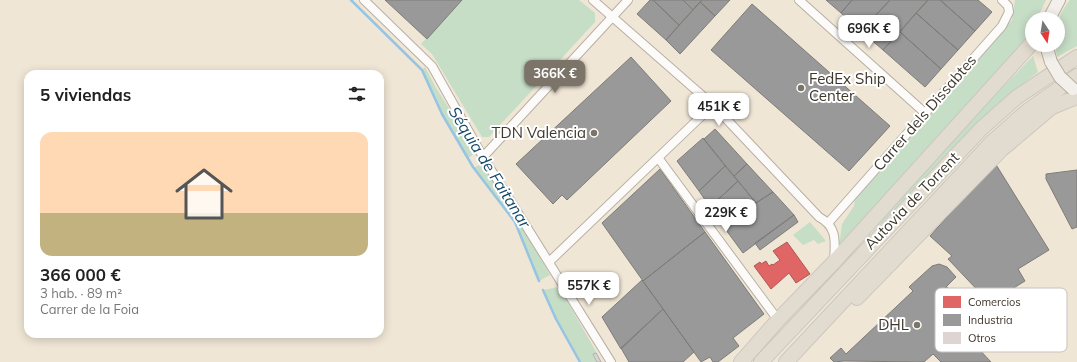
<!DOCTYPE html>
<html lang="es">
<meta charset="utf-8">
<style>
:root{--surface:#fff;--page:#f2f2f2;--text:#222;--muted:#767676;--line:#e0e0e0;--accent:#7c7468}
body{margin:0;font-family:Mulish,sans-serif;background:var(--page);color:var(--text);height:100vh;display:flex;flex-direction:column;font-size:15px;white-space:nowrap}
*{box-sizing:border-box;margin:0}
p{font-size:13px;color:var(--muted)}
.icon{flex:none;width:22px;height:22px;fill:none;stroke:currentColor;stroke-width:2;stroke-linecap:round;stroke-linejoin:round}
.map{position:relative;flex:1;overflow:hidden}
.drawer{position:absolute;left:24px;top:70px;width:360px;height:268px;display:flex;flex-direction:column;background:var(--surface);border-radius:12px;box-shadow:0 2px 10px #0003}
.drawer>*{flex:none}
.needle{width:26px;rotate:168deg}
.buttons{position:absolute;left:1025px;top:12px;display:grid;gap:8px}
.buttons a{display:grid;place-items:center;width:40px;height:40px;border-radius:50%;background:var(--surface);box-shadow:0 2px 10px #0003;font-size:20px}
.price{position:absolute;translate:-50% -34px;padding:0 9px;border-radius:8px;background:#fff;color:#222;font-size:13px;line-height:26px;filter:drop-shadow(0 1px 2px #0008)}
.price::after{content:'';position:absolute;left:50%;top:24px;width:12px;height:9px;margin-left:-6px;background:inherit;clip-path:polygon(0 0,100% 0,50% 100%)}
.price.current{background:var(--accent);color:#fff}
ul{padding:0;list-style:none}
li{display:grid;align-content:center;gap:8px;height:212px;padding:0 16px}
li+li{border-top:1px solid var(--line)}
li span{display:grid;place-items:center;height:124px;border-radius:12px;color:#555}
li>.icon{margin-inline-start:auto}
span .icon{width:72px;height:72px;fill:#fffc;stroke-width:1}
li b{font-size:17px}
h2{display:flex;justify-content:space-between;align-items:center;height:48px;padding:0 16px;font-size:17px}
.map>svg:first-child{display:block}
</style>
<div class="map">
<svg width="1077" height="362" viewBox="0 0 1077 362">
<rect width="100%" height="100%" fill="#f0e6d6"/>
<path fill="#c6ddc6" d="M462,0H579L595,13V22L489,137H482L432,54L421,44Z
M1015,0H1046L1037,19H1032V30L1026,43L839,247L842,224L854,206L855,199L1012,20Z
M1070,0H1077V46L1057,57L1055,45H1058C1058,24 1056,17 1070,0Z
M1033,56L1038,72L997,104L878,226L876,225L976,115Z
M425,67L436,88L477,152L468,158L442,114L422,70Z
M482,163L524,229L550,275L539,281L515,222L474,168Z
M810,222L826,241L818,244L814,240L803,245L793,235Z
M559,287L602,362H580L556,319L543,290Z"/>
<path fill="#e06666" stroke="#af5855" d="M787,242L810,274L796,283L789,273L771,289L754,266L760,262L761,264L766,261L769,266L772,264L773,265L780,260L773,251Z"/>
<path fill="#999" stroke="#7e7c78" d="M385,0H462L427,39Z
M650,0H653L679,25L666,40L637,14Z
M653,0H683L693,10L679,25Z
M683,0H702L693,10Z
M702,0H730L715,16L700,2Z
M826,0H852L841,13Z
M852,0H890L861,31L841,13Z
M890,0H928L883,50L861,31Z
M928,0H940L975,31L958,50L916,13Z
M940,0H978L992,12L975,31Z
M700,2L715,16L680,54L666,40Z
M752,4L890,126L849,171L711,50Z
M916,13L958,50L941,69L900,32Z
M900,32L941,69L925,87L883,50Z
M631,57L671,101L567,200L562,195L553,204L516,164Z
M715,129L747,164L734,176L704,139Z
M703,138L725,166L699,191L677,161Z
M995,163L1049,250L1018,269L1025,281L1012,289L1015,292L1013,299L1019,300L1017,307L1002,316L948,259L952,256L930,236Z
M747,164L773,192L756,203L734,176Z
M725,166L738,181L710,207L699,191Z
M660,169L705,232L643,281L602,223Z
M1077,170V227L1072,229L1046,179V174Z
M738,181L756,203L726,230L710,207Z
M773,192L794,215L743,253L726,230L756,203Z
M794,215L798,222L760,250L755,243Z
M705,232L764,314L733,338L739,346L718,362H713L710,357L701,362L643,281Z
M939,264L947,267L956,277L943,290L947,287L950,290L935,302L991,362H941L933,354L924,362L844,361L834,362L830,358L841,348L846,354L913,291L909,287L932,266Z
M642,280L663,309L621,349L602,317Z
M663,309L694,352L683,362H629L621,348Z"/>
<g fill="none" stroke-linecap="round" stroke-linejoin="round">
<path stroke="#96c4e3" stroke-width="2.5" d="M351,0L422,70L442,114L473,167L515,222L539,281
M543,290L556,319L580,362"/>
</g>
<path fill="#ded5d3" stroke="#b6aeab" d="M596,353L601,362H597L593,354Z"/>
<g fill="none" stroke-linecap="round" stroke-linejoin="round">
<defs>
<path id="minor" d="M364,0L432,66L483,157L611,362
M593,0L713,105L819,217C838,227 835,242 834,262
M799,0L925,113
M483,157L628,0
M659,159L778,320
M829,222L1002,26L1009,12L1008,6L1002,0
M549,262L713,105"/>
<path id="secondary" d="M1049,19L1059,0
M1046,45L1051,62"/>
<path id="trunk" d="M857,298L1001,150L1052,107L1077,97
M741,362L778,320L833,263L1032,43
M761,362L982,128L1017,97L1077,57
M786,362L992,142L1027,111L1077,76"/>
</defs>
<use href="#minor" stroke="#b6afa3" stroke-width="10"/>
<use href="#secondary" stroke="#b6afa3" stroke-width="14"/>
<use href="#trunk" stroke="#cbc7bf" stroke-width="16"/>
<use href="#minor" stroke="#fdfbf9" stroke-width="8"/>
<use href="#secondary" stroke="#f3efea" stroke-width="12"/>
<use href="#trunk" stroke="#e2dcd0" stroke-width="14"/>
<defs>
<path id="secondary-bridge" d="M1051,62L1060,77L1073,89"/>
</defs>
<use href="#secondary-bridge" stroke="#b6afa3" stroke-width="14" stroke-linecap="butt"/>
<use href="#secondary-bridge" stroke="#f3efea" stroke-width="12"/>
</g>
<g fill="#7c7468" stroke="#fff" stroke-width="1.5">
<circle cx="801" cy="88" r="4"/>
<circle cx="594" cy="133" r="4"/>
<circle cx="917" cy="325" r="4"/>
</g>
<g text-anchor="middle" stroke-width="4" stroke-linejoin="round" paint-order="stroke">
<g font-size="15" fill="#3e372c" stroke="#fff" text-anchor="end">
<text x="809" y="84" text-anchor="start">FedEx Ship<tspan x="809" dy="17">Center</tspan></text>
<text x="586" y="138">TDN Valencia</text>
<text x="909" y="330">DHL</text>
</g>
<g font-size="15" fill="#3e372c" stroke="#fff">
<text transform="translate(925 113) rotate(-49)" y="5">Carrer dels Dissabtes</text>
<text transform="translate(912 201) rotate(-46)" y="5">Autovia de Torrent</text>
</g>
<g font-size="16" font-style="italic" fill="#13486a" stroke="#fff">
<text transform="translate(490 167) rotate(58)" y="6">Séquia de Faitanar</text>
</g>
</g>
<rect x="935" y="288" width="132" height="64" rx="6" fill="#fff" stroke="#c5c3c0" stroke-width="1"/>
<rect x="943" y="296" width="18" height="12" fill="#e06666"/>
<rect x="943" y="314" width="18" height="12" fill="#999"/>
<rect x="943" y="332" width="18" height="12" fill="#ded5d3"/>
<g font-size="11" fill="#3e372c">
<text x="968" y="306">Comercios</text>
<text x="968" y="324">Industria</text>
<text x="968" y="342">Otros</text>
</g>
</svg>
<div class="buttons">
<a><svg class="needle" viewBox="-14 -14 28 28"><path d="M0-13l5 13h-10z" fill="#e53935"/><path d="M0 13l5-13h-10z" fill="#767676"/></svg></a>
</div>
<b class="price" style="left:869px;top:49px">696K €</b>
<b class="price current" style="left:555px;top:94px">366K €</b>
<b class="price" style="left:719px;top:127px">451K €</b>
<b class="price" style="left:726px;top:233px">229K €</b>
<b class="price" style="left:589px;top:306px">557K €</b>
<section class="drawer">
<h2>5 viviendas<svg class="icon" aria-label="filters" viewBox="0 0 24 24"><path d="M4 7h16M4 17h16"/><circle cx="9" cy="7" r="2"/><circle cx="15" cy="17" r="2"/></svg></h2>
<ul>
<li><span style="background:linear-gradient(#ffd9b3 65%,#c2b280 0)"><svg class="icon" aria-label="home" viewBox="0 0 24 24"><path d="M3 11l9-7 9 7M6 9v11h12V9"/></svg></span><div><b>366 000 €</b><p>3 hab. · 89 m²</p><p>Carrer de la Foia</p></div></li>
</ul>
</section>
</div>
